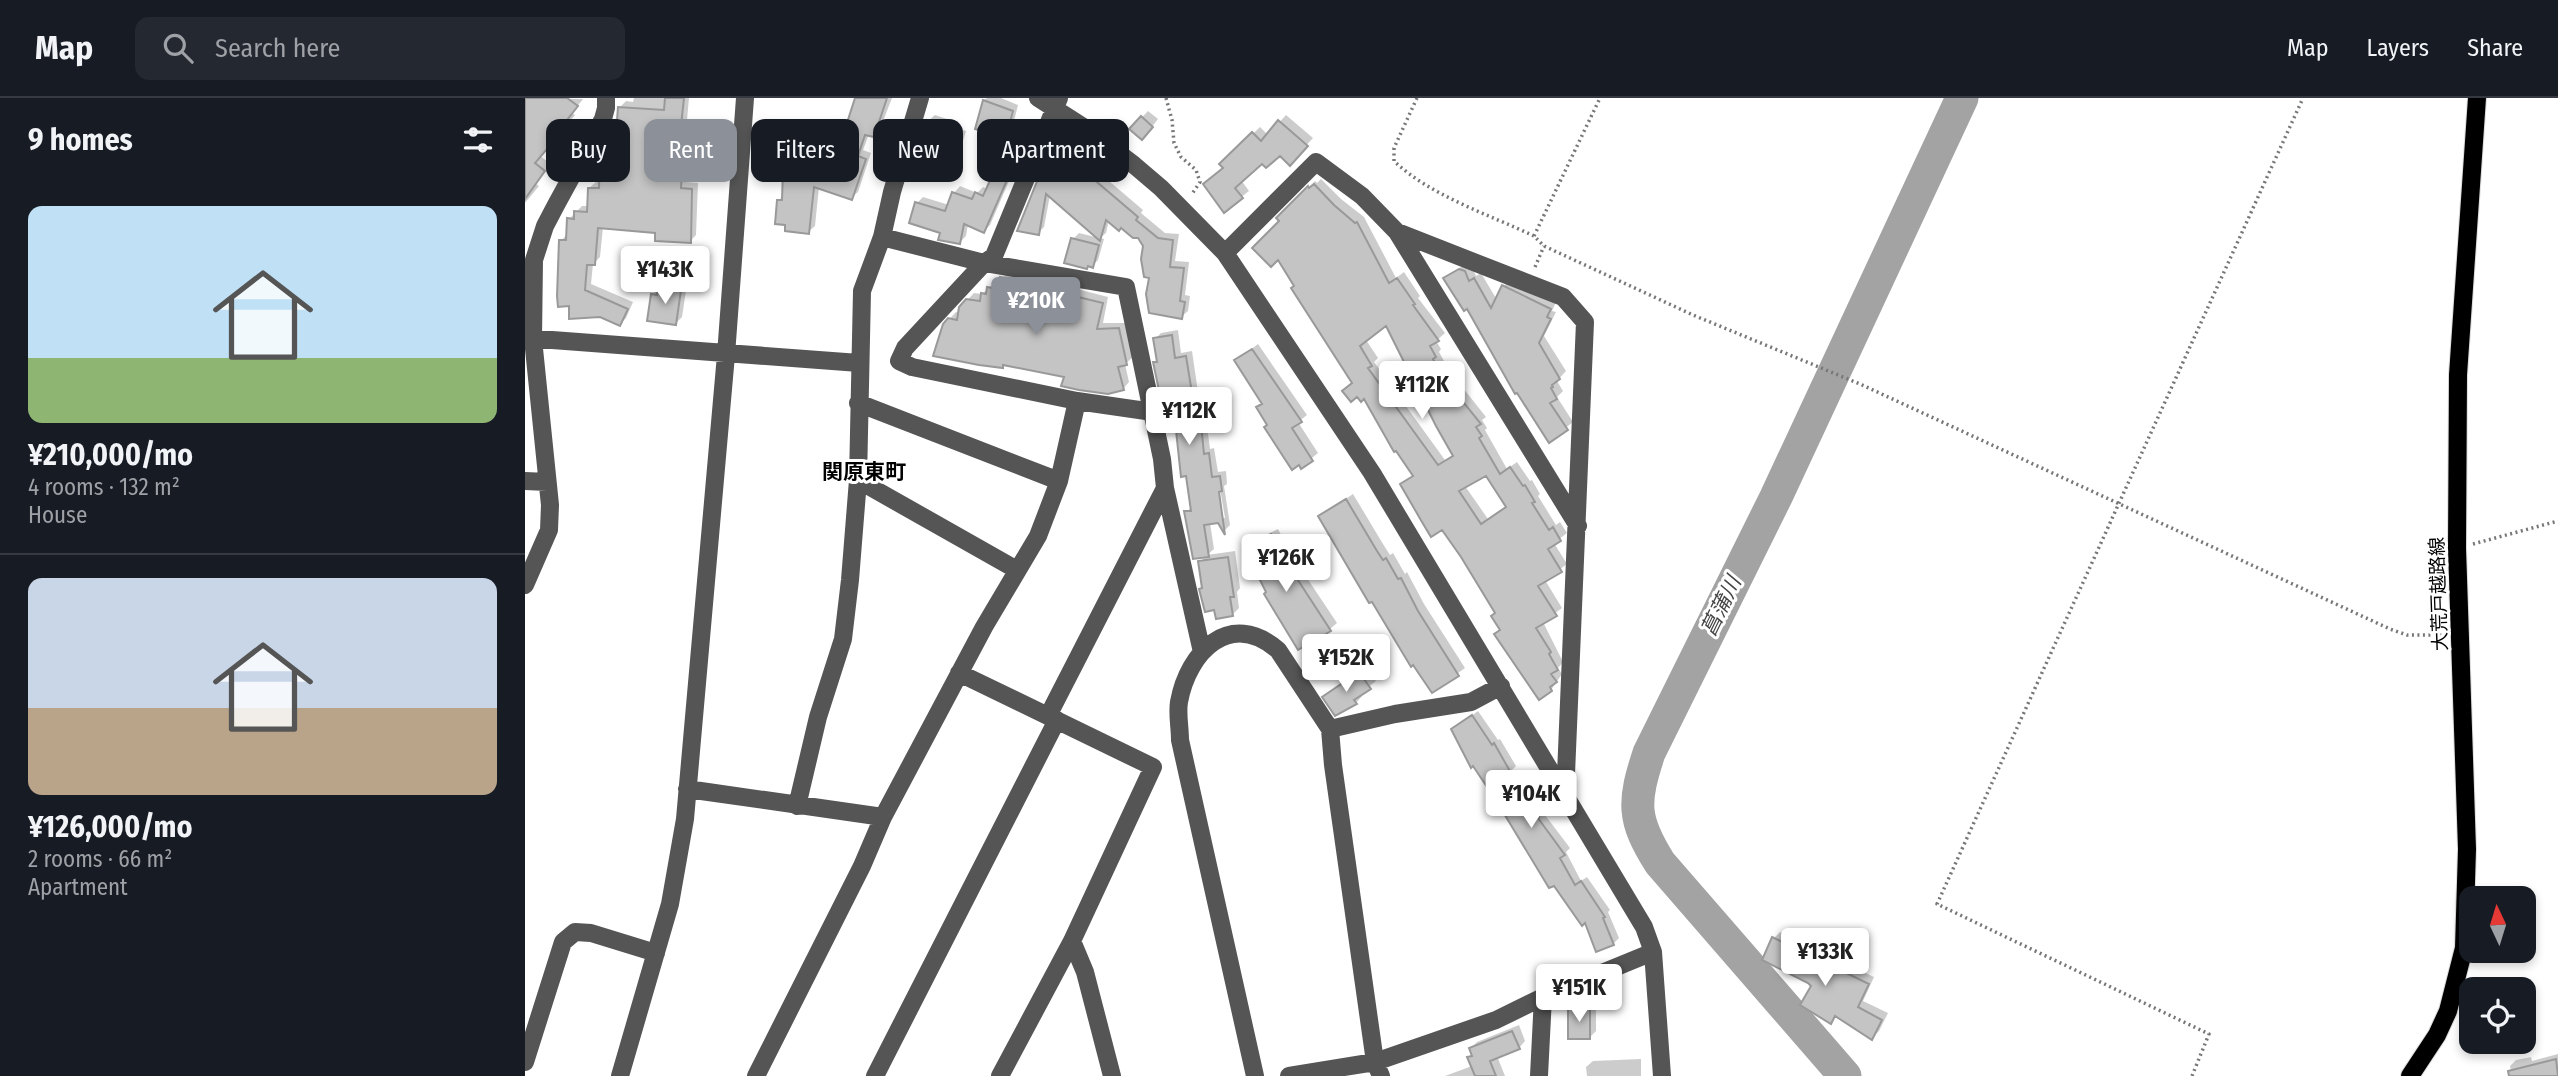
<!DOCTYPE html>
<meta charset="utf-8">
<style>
:root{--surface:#171b24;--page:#242831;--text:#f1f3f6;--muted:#9ea1a6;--line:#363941;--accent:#8c9099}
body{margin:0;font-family:"Fira Sans Condensed","Noto Sans JP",sans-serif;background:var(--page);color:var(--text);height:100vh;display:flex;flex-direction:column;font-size:26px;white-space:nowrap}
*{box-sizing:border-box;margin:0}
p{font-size:23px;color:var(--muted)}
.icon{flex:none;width:38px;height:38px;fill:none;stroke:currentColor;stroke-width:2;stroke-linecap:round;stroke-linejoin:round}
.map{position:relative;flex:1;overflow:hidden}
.panel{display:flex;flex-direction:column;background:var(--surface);width:525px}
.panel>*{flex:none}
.banner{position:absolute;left:21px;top:21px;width:665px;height:63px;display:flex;gap:14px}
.needle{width:46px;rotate:356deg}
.fabs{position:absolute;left:1934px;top:788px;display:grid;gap:14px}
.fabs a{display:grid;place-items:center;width:77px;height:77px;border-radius:14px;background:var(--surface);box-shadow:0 4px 10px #0003;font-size:35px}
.price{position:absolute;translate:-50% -60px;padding:0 16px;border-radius:7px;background:#fff;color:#222;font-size:23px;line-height:46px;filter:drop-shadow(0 2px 4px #0008)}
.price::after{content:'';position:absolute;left:50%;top:42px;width:21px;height:16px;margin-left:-10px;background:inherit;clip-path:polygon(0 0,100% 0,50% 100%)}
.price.active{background:var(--accent);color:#fff}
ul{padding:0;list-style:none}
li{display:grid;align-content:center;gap:14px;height:371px;padding:0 28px}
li+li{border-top:2px solid var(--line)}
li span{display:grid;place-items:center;height:217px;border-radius:14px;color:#555}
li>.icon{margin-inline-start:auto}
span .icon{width:126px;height:126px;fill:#fffc;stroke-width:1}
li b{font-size:30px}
h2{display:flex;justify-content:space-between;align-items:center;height:84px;padding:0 28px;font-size:30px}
.pill{padding:0 24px;border-radius:14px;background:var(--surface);box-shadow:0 4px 10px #0003;font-size:24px;line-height:63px}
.pill.active{background:var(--accent);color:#fff}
header{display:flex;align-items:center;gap:42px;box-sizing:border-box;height:98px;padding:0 35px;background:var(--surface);border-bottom:2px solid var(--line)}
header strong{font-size:33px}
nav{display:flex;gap:38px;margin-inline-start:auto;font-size:24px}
.search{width:490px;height:63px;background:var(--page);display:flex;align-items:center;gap:18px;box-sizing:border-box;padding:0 24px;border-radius:14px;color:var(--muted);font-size:26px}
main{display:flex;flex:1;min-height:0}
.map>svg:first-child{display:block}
</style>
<header>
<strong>Map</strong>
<div class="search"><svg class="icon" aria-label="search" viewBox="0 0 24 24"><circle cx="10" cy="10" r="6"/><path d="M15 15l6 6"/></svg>Search here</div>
<nav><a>Map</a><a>Layers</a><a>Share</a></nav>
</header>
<main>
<section class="panel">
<h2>9 homes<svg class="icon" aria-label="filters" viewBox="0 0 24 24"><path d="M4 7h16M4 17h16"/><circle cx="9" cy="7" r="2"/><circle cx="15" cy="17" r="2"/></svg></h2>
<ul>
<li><span style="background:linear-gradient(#bfe0f5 70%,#8fb573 0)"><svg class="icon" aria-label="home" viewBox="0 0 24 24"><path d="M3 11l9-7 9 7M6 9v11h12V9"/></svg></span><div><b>¥210,000/mo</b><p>4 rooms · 132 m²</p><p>House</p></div></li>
<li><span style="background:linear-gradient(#c9d6e8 60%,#b9a48a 0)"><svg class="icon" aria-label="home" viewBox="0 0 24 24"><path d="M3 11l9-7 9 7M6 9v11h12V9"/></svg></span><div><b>¥126,000/mo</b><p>2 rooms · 66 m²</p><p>Apartment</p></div></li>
</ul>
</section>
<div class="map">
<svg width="2033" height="978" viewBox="0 0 2033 978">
<rect width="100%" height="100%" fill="#fff"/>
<path fill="#0003" fill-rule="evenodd" d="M0,0L58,1L47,15L50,17L15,58L26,66L11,86L14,88L0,105Z
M109,0H164L162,22H166L161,84L173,85L171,137L165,143L132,133L78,129L75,159L68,166L66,186L108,204L101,220L95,226L75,217L46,219L36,143L43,135L44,121L57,108H64V90L71,84H76L77,49L84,43H92L95,9L101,3L108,4Z
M331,0H367L355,31L348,37L344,36L338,52L346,55L333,94L326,100L294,89L290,128L283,134L254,102L259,97L260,69L247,53L253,47L316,50Z
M462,0H476L493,7L487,31L481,38L459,2Z
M623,13L633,21L623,34L606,31Z
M410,17L422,21L419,33L424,28L441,33L434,56L427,63L417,35L412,40L403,23Z
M761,17L788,40L765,65L755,55L737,63L716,82L724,93L700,112V69L697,66L735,29L743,37Z
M554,44L564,51L557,60L618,112L616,115L640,135L654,136L650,163L664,164L660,197L665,198L663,213L656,219L626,178L619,147L614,138L584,122L581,135L575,140L579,141L573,162L567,168L548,141L554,135L574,140L525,97L519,129L513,135L516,77L531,65L535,67Z
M482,55L494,60L465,127L459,133L443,126L441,138L435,144L417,134L392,105L398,99L424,107L429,95L435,88L452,95L458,89L463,91L476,61Z
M796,81L816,101L839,119L871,180L879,174L895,198L893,200L920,235L911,243L916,251L914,254L935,292L938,290L961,319L957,322L962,330L960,332L982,371L992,364L1005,383L1007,382L1015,396L1013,398L1031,427L1035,424L1042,435L1029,445L1042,466L1020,482L1037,510L1018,524L1038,564L1033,570L1037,576L1026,592L976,531L971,515L918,430L877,387L889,377L840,299L828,285L753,120L790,83L792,85ZM862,225L929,356L920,362L849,264L853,260L841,242ZM961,376L982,408L963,421L940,388Z
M942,165L946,167L951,178L956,175L972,202L979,188L985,182L1031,204L1027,213L1031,214L1019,238L1041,273L1032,283L1038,293L1032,299L1048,324L1024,343L943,209L920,180Z
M484,174L511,179L509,185L518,187V191L556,192L583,199L578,225H600L608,259L600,266L604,284L598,291L480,266L477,269L419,227L431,214L434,215L435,210L449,195L457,196L471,184L476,185L477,180Z
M141,183L162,186L157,219L151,225L127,197Z
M653,232L656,255L667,253L677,321H681L685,351L689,350L693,374L701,373L702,386L699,388L705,427L700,432L695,423L685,425L689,451L682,457L710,453L715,490L712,494L714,510L708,516L679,489L675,464L682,457L661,414L667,409L648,293L630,265L633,262L630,241L636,235ZM694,385L700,420H696L691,386Z
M733,246L782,317L773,324L793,355L777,368L733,310L738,305L711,263Z
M828,396L858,446L865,457L868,455L880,476L882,474L899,506L940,570L908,593L795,418Z
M753,431L774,472L776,471L812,525L805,531L773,550L721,451L727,444Z
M841,569L851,583L835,596L837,598L831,605L800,599Z
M953,613L973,642L975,641L991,668L986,673L1002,701L1006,704L1012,701L1019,712L1017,713L1045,750L1041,754L1056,783L1062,779L1085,812L1083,814L1094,840L1088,846L1061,823L929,631Z
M1255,834L1349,879L1338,903L1363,915L1354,933L1347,940L1312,917L1305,924L1288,887L1249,840Z
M1051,904L1071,905V933L1064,940L1045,911Z
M994,927L1000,943L994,950L972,958L980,978H920L947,968L944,960L948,956L946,950L952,944Z
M2033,956V977L1987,978L1985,968L1991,962L2006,959L2007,963Z
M1116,961V978H1062L1061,969L1068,963Z"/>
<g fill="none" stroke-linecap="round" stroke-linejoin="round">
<path stroke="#a3a3a3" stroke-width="33" d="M1320,978L1135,765C1107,721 1108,704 1124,655L1251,399L1437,0"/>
</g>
<path fill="#c4c4c4" stroke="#999" stroke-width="2" fill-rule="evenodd" d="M0,0H42L53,8L42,22L45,24L10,65L20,73L0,101Z
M140,0H159L156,28H160L156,90L167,91L166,145L130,143V135L73,130L70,167H62L60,192L103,211L95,228L75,219L44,221V208L33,209L32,198L34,142H41L42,120L49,121V113L62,114L63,90H74L75,51L76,48L90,49L93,9L139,12Z
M330,0H362L349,39L340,37L333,58L341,61L327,102L289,89L284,136L260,133V127L250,126L252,102H257L258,71H244L245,53L312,56Z
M458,2L488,13L481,40L450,31Z
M616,18L628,29L617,42L604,31Z
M402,22L417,27L413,42L397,37Z
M753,22L783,48L765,68L755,58L741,70L737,66L710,90L718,100L699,115L678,86L698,70L694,66L727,34L736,43Z
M416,33L436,40L428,65L411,59L413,54L409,53Z
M547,49L559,58L552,67L613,119L611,122L633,140L648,142L645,169L659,170L655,203L660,204L657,221L624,215L621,196L624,180L619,179L616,161L618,148L613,140H608L596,130L594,133L581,122L575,143L521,96L514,137L492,133L515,76L520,78L523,71L528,72Z
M475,60L489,66L459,135L439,126L435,146L413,142L415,135L384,125L390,104L420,113L427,94L447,101L450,94L458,98Z
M789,86L809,107L830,125L832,124L864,185L872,180L890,206L888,207L914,243L905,248L911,259L908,261L928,297L931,295L956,326L951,329L957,338L954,340L975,376L985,369L998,388L1000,387L1010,404L1007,405L1024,432L1028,429L1036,443L1023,451L1037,474L1013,488L1032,518L1011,530L1026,554L1024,556L1033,572L1026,576L1032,584L1025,589L1027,593L1014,602L969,536L975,532L966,518L970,515L936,459L917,432L906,439L897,424L875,386L888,378L871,353L869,354L839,301L836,304L832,299L826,304L817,293L827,285L766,190L769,188L753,162L746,169L727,150L754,123L751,120L783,88L784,90ZM861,228L911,328L928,358L913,367L843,270L847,268L835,248ZM961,378L981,409L956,426L934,393Z
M546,140L574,147L568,170L563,168L562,171L539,165Z
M934,171L940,173L944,183L949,180L966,210L977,187L1026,211L1022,219L1026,221L1014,245L1035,281L1027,287L1028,289L1026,290L1032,301L1025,305L1043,332L1024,345L992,295L990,296L942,211L939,213L918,180Z
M475,179L505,185L504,191L513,193L512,197L549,198L578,205L572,231L594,230L602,267L593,269L599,292L583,296L554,292L536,288L539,279L483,268L478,267V270L454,267L408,258L418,226L423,220L432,222L434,209L441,201L455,203L456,195L461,196L462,189L473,191Z
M133,189L156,192L151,227L122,223L126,196L132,197Z
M647,237L650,260L661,258L672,326H676L679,356L684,355L687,379L695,378L697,393L694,394L700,437L693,425L679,427L684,459L668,461L659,413H666L661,378L656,379L647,295L635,297L628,264H632L628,240Z
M727,251L777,324L767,330L788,363L776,371L774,367L767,372L739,329L742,327L731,309L737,306L709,262Z
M821,401L852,453L858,462L861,460L873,481L876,480L893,513L934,578L907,595L888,567L886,569L847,504L844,505L793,418Z
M746,436L767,477L769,476L806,533L773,552L739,496L741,494L719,450Z
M703,459L709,499H705L708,518L691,521L689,512L680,514L674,491L677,490L673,463Z
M834,574L846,591L829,602L832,606L810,618L797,599Z
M947,617L967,647L969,645L986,675L980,679L996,706L999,709L1005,705L1014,719L1013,720L1040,757L1035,760L1050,787L1056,783L1080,819L1078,820L1089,847L1071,854L1060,825L1057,828L1029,788L1024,790L972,704L948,668L946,670L926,631Z
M1247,839L1344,886L1333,909L1357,922L1347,942L1310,918L1306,926L1275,907L1286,888L1283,885L1237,862Z
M1043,910L1065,911V941H1043Z
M987,933L995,951L965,963L971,978H950L942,959L947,958L944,950Z
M2031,961L2033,978H1984L1983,973Z"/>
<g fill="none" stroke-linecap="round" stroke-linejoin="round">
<defs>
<path id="major" d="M1885,978L1912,937L1923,913L1939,850L1942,751L1932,450L1933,277L1952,0"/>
</defs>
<use href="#major" stroke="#dbdbdb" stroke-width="20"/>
<path stroke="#777" stroke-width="3.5" stroke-dasharray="2 3.5" stroke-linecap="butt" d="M641,0L647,22L649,45L656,59L671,72L675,84L667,96
M892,0L869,50V63C904,97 965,117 1009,138L1019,148L1168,217L1335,286L1865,531L1882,537H1920
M1009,138L1075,0
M1010,169L1019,148
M1948,446L2033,423
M1667,978L1684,936L1412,806L1778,0"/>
<path stroke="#555" stroke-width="18" d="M513,0L560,30L609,67L636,90L700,155L847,375L1119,829L1128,854L1137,978
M534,0L469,158L459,165L380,250L374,263L387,269L552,303L628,314
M872,134L1038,199L1060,224L1040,700
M357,139L459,165L601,189L637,361L640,390L523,618
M700,155L791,64L837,98L872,134L1053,428
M0,240L334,265
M333,305L534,383
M333,382L492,472
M0,383L22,384
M640,390L677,554
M0,487L24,432L25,407L8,241L9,162L20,128L31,107L78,21L81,10V0
M434,575L628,669L547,843L475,978
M805,631L870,616L946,604L976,588
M162,691L358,719L459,529L513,438L534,383L552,303
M272,708L293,619L318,541L325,482L333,382L337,193L357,139L367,94L395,0
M547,843L560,874L587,978
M0,964L38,844L50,834L66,835L131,855
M95,978L145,806L160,721L201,257L220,0
M231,978L337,768L358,719
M350,978L532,622
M730,978L655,642C655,629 652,616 654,604C663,554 705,511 753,552L805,631L808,667L850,964L856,978
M764,978L850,964L971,922L1018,899L1128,854
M1014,978L1018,899"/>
<use href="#major" stroke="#000" stroke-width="18"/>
</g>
<g text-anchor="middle" stroke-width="6" stroke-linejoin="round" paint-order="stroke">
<g font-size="19" fill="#000" stroke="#fff">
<text transform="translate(1913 496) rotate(-92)" y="7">大荒戸越路線</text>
</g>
<g font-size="21" font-weight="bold" fill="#000" stroke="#fff">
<text x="339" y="381">関原東町</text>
</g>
<g font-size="21" font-style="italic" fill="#444" stroke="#fff">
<text transform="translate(1196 508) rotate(-64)" y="7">菖蒲川</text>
</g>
</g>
</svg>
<div class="fabs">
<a><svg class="needle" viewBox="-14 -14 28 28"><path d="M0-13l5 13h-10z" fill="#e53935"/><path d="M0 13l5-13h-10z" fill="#9ea1a6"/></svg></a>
<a><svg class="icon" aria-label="locate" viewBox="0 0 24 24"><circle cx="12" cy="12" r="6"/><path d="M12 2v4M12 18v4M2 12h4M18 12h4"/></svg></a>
</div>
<b class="price" style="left:140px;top:208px">¥143K</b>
<b class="price active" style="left:511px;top:239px">¥210K</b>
<b class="price" style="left:897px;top:323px">¥112K</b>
<b class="price" style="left:664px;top:349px">¥112K</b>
<b class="price" style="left:761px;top:496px">¥126K</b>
<b class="price" style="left:821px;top:596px">¥152K</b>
<b class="price" style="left:1006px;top:732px">¥104K</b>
<b class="price" style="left:1300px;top:890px">¥133K</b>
<b class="price" style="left:1054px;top:926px">¥151K</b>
<div class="banner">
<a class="pill">Buy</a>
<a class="pill active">Rent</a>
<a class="pill">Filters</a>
<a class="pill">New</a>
<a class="pill">Apartment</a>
</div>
</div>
</main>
